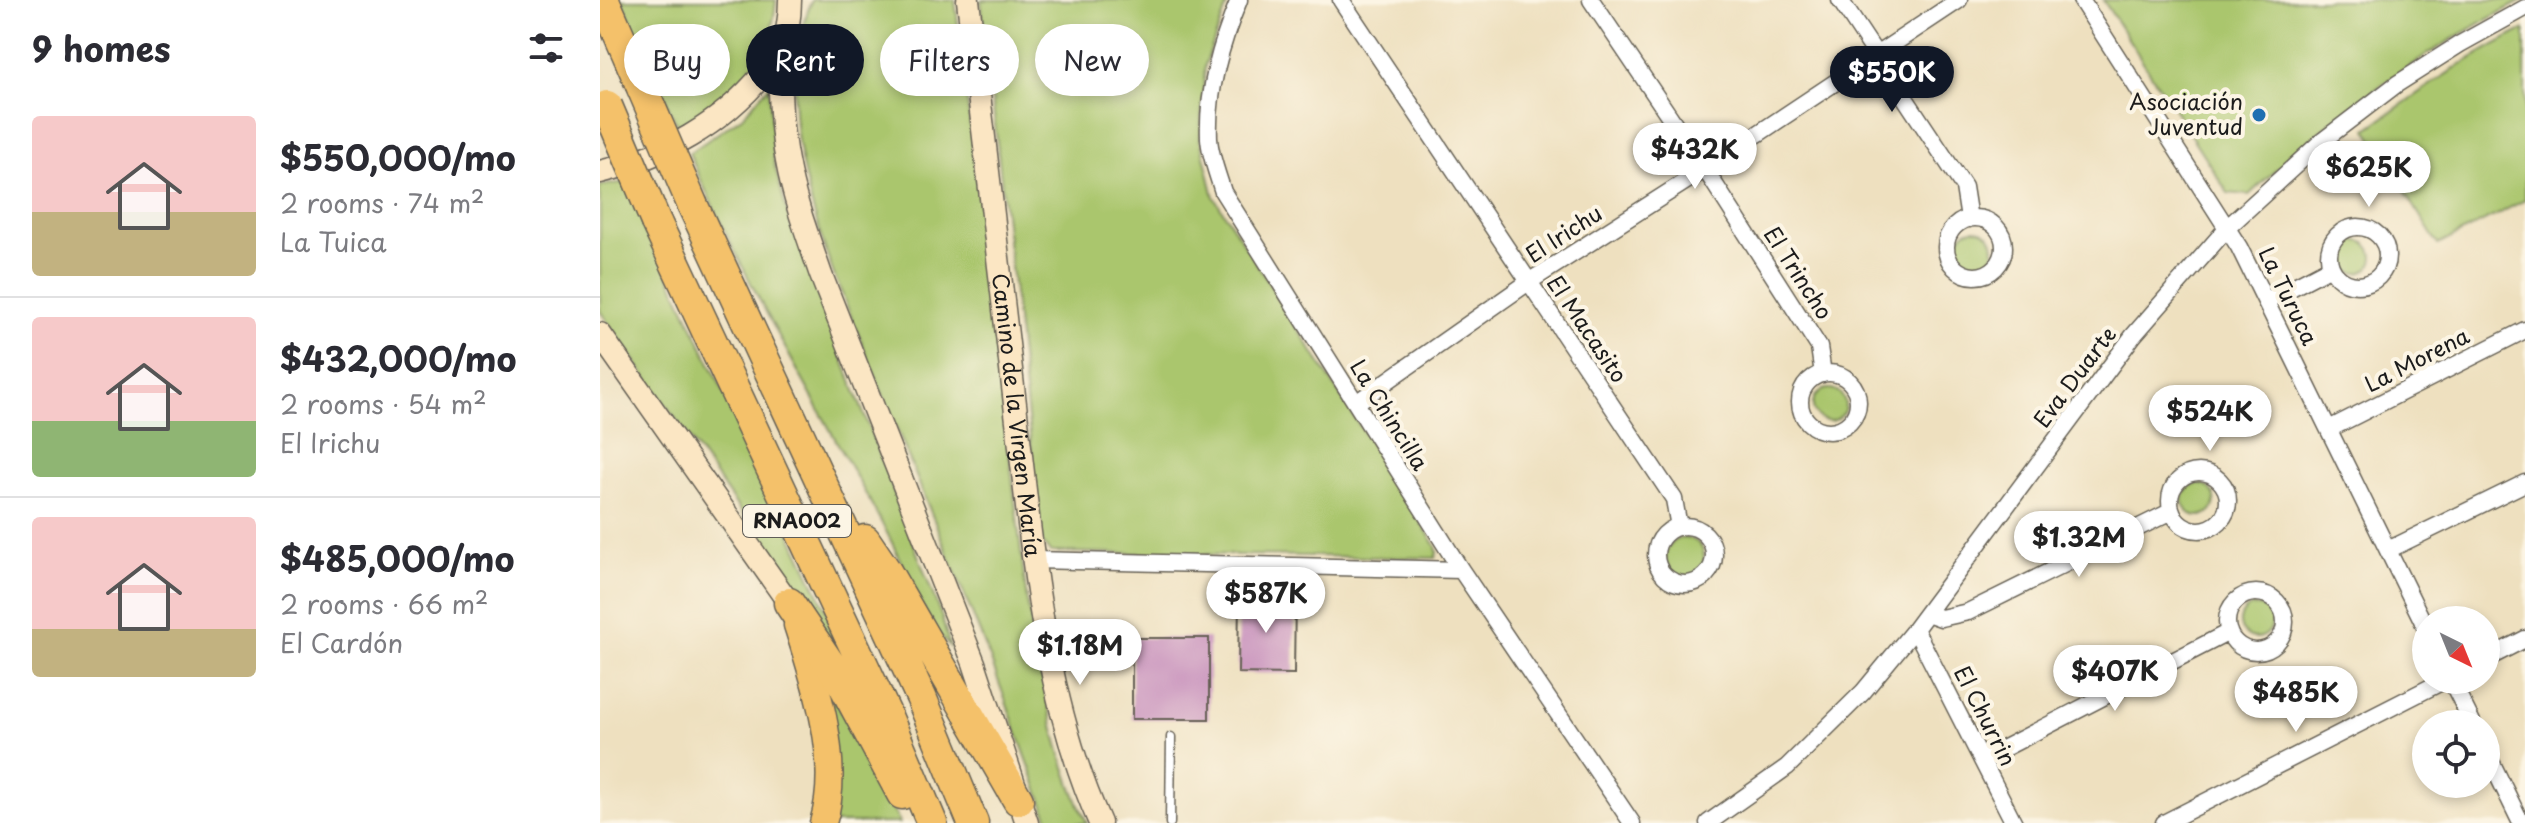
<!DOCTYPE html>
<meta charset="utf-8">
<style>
:root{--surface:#fff;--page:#f2f2f3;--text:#2b2b33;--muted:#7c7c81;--line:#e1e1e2;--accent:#111827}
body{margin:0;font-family:"Playpen Sans",sans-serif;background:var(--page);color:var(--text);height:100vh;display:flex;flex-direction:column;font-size:30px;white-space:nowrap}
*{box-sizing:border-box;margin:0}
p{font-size:26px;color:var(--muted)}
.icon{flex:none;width:44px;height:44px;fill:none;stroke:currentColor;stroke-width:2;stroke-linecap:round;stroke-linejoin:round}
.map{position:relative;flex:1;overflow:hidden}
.drawer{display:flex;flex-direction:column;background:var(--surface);width:600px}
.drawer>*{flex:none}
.top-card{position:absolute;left:24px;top:24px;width:760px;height:72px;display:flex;gap:16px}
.needle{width:52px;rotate:137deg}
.buttons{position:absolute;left:1812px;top:606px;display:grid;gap:16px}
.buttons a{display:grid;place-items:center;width:88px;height:88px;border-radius:50%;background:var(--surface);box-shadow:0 4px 12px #0003;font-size:40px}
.price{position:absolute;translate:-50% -68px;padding:0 18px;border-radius:28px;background:#fff;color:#222;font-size:26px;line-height:52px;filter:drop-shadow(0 2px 4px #0008)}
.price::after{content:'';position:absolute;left:50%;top:48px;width:24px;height:18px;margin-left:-12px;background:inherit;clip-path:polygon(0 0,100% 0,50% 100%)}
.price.selected{background:var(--accent);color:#fff}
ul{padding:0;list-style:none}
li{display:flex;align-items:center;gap:24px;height:200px;padding:0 32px}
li+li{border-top:2px solid var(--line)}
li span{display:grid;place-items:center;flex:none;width:224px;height:160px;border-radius:8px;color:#555}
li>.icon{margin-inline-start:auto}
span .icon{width:96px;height:96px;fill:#fffc;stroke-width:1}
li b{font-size:34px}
h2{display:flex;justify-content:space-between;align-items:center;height:96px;padding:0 32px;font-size:34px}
.pill{padding:0 28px;border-radius:36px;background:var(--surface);box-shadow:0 4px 12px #0003;font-size:28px;line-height:72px}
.pill.selected{background:var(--accent);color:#fff}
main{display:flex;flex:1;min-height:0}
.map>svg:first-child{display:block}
</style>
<main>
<section class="drawer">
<h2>9 homes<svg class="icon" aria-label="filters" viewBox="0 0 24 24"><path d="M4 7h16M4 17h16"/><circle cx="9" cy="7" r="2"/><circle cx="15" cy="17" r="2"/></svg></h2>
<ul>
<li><span style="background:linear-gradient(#f6c9c9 60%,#c2b280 0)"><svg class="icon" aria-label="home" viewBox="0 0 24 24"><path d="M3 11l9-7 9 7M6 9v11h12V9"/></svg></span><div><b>$550,000/mo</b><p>2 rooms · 74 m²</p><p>La Tuica</p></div></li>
<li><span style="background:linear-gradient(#f6c9c9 65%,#8fb573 0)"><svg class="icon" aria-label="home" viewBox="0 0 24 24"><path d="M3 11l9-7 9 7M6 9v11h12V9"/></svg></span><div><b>$432,000/mo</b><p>2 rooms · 54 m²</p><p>El Irichu</p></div></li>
<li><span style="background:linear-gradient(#f6c9c9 70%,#c2b280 0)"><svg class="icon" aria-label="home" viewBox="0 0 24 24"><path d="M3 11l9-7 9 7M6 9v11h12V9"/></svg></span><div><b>$485,000/mo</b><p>2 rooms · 66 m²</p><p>El Cardón</p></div></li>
</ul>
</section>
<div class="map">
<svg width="1925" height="823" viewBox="0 0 1925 823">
<rect width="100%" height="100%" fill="#fcf5e5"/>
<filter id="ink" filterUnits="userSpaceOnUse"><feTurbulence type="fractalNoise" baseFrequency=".0125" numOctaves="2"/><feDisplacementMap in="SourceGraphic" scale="16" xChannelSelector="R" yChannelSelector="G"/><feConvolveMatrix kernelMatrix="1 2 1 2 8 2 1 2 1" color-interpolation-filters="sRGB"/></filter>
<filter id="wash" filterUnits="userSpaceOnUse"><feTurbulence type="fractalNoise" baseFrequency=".006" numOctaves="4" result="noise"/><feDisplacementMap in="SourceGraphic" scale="32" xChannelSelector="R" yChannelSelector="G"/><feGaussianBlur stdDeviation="1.8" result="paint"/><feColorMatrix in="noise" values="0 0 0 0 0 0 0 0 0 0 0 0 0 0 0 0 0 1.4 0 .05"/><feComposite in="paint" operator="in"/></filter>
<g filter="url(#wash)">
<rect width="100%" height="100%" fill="#eee0bf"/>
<path fill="#aac66d" stroke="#637144" stroke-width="2" d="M22,0H176C171,69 130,94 78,128Z
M212,0H355L427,602C442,676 454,755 487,823H450L389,655L233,272C203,186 175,89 212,0Z
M381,0H629L605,65L600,139L614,197L836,546L837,553L835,558L450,552L442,542Z
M1503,0H1924C1822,51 1731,115 1649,195L1628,193Z
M1925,29V200L1838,245L1767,129C1818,93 1869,56 1925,29Z
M169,86L174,163L188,216L342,618L350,647C324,622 304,564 286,531C218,406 145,283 89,153L143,116Z
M25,182L250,661V677L153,529L0,311V186Z
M1356 248a19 19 0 1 1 38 0a19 19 0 1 1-38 0Z
M1741 257a16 16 0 1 1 32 0a16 16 0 1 1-32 0Z
M1213 405a16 16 0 1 1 32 0a16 16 0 1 1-32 0Z
M1583 500a16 16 0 1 1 32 0a16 16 0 1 1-32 0Z
M1066 557a19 19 0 1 1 38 0a19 19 0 1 1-38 0Z
M1640 622a16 16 0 1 1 32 0a16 16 0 1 1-32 0Z
M234,701L237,703L300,823H233L231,703Z"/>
<g id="blocks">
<path fill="#c790bc" d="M639,596L695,597L694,674L638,673Z
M532,638H609V719H532Z"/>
</g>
</g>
<g filter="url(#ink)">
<use href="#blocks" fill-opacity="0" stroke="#666155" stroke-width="2"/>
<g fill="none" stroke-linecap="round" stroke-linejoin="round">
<defs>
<path id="lane" d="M570,823L571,737"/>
<path id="street" d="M639,0C621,43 607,91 609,138C610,156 618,175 623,192L861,570L1032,823
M741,0L1074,499L1079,527
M991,0L1105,169L1219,347L1223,374
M1240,0L1364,187L1369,219
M1481,0L1639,247L1826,628
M1346 247a29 29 0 1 1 58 0a29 29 0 1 1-58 0Z
M1729 256a29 29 0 1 1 58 0a29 29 0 1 1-58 0Z
M1666,301L1731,267
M1200 402a29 29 0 1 1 58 0a29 29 0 1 1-58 0Z
M756,403L930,281L1105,169L1359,0
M1729,429L1925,330
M1570 501a29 29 0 1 1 58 0a29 29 0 1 1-58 0Z
M1056 555a29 29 0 1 1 58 0a29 29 0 1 1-58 0Z
M1788,550L1925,483
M433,560L861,570
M1627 622a29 29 0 1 1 58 0a29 29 0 1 1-58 0Z
M1327,613L1341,618L1368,612L1572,511
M1315,629L1414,823
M1886,659L1925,639
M1851,680L1873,724
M1886,751L1921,823
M1383,759L1629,632
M1108,823L1187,767L1263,692L1315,629L1533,336L1628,227L1721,142L1797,84L1860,44L1925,8
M1564,823L1845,680"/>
<g id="secondary">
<path id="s1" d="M368,0C384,140 401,281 417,421C433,556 444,698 500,823"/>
<path d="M179,55C180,90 180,126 187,161C194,200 208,237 221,275L374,663L427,823"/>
<path d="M0,172C63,157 122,124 163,74C168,68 176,62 179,55C187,40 190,16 190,0"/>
<path d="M0,334L189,603"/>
</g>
<path id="primary" d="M197,625C216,684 242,762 223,823"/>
<path id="highway" d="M4,0L43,90
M93,206L321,697L373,823
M56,222L286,714L332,823
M265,540L286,571L418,800
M189,603L242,682L302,794"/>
</defs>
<use href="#lane" stroke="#666155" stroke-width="11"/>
<use href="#street" stroke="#666155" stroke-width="19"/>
<use href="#secondary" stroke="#666155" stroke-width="25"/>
<use href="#primary" stroke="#666155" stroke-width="29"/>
<use href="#highway" stroke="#666155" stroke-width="33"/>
<use href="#lane" stroke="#fff" stroke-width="8"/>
<use href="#street" stroke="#fff" stroke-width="16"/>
<use href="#secondary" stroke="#fbe6c3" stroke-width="22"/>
<use href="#primary" stroke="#f4c16a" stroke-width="26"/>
<use href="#highway" stroke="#f4c16a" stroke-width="30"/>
<defs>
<path id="highway-bridge" d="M43,90L93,206
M7,106L56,222"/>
</defs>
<use href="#highway-bridge" stroke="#666155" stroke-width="33" stroke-linecap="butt"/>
<use href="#highway-bridge" stroke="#f4c16a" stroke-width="30"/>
</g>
</g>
<circle fill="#1f6fb2" stroke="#fcf5e5" stroke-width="3" cx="1659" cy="115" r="8"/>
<g text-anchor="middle" stroke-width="8" stroke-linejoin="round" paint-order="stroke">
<rect fill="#fcf5e5" stroke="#5f5d58" stroke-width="2" x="143" y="505" width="108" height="32" rx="6"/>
<g font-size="20" font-weight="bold" fill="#1c1c1c">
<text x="197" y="528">RNA002</text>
</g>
<g font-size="22" fill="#1c1c1c" stroke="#fcf5e5" text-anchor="end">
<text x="1643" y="110">Asociación<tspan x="1643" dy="25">Juventud</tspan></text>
</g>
<g font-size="22" fill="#1c1c1c" stroke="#fcf5e5">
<text transform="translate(964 234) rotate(-33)" y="8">El Irichu</text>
<text transform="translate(1198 273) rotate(57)" y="8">El Trincho</text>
<text transform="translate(1688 296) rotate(64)" y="8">La Turuca</text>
<text transform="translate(987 329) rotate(56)" y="8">El Macasito</text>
<text transform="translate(1817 360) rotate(-27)" y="8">La Morena</text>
<text transform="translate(1475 377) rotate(-53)" y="8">Eva Duarte</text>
<text dy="8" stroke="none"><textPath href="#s1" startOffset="418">Camino de la Virgen María</textPath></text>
<text transform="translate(789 415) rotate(58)" y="8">La Chincilla</text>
<text transform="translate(1385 716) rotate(63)" y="8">El Churrin</text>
</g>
</g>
</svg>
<div class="buttons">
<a><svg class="needle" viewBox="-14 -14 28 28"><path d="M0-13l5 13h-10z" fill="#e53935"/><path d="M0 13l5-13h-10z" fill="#7c7c81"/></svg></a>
<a><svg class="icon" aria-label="locate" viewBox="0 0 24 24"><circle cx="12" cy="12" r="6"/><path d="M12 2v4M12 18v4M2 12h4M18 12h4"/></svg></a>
</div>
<b class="price selected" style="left:1292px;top:114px">$550K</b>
<b class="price" style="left:1095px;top:191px">$432K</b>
<b class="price" style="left:1769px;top:209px">$625K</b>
<b class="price" style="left:1610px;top:453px">$524K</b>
<b class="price" style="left:1479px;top:579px">$1.32M</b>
<b class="price" style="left:666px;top:635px">$587K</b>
<b class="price" style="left:480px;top:687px">$1.18M</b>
<b class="price" style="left:1515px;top:713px">$407K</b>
<b class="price" style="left:1696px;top:734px">$485K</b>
<div class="top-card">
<a class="pill">Buy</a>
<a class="pill selected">Rent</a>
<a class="pill">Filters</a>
<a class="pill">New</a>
</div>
</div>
</main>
